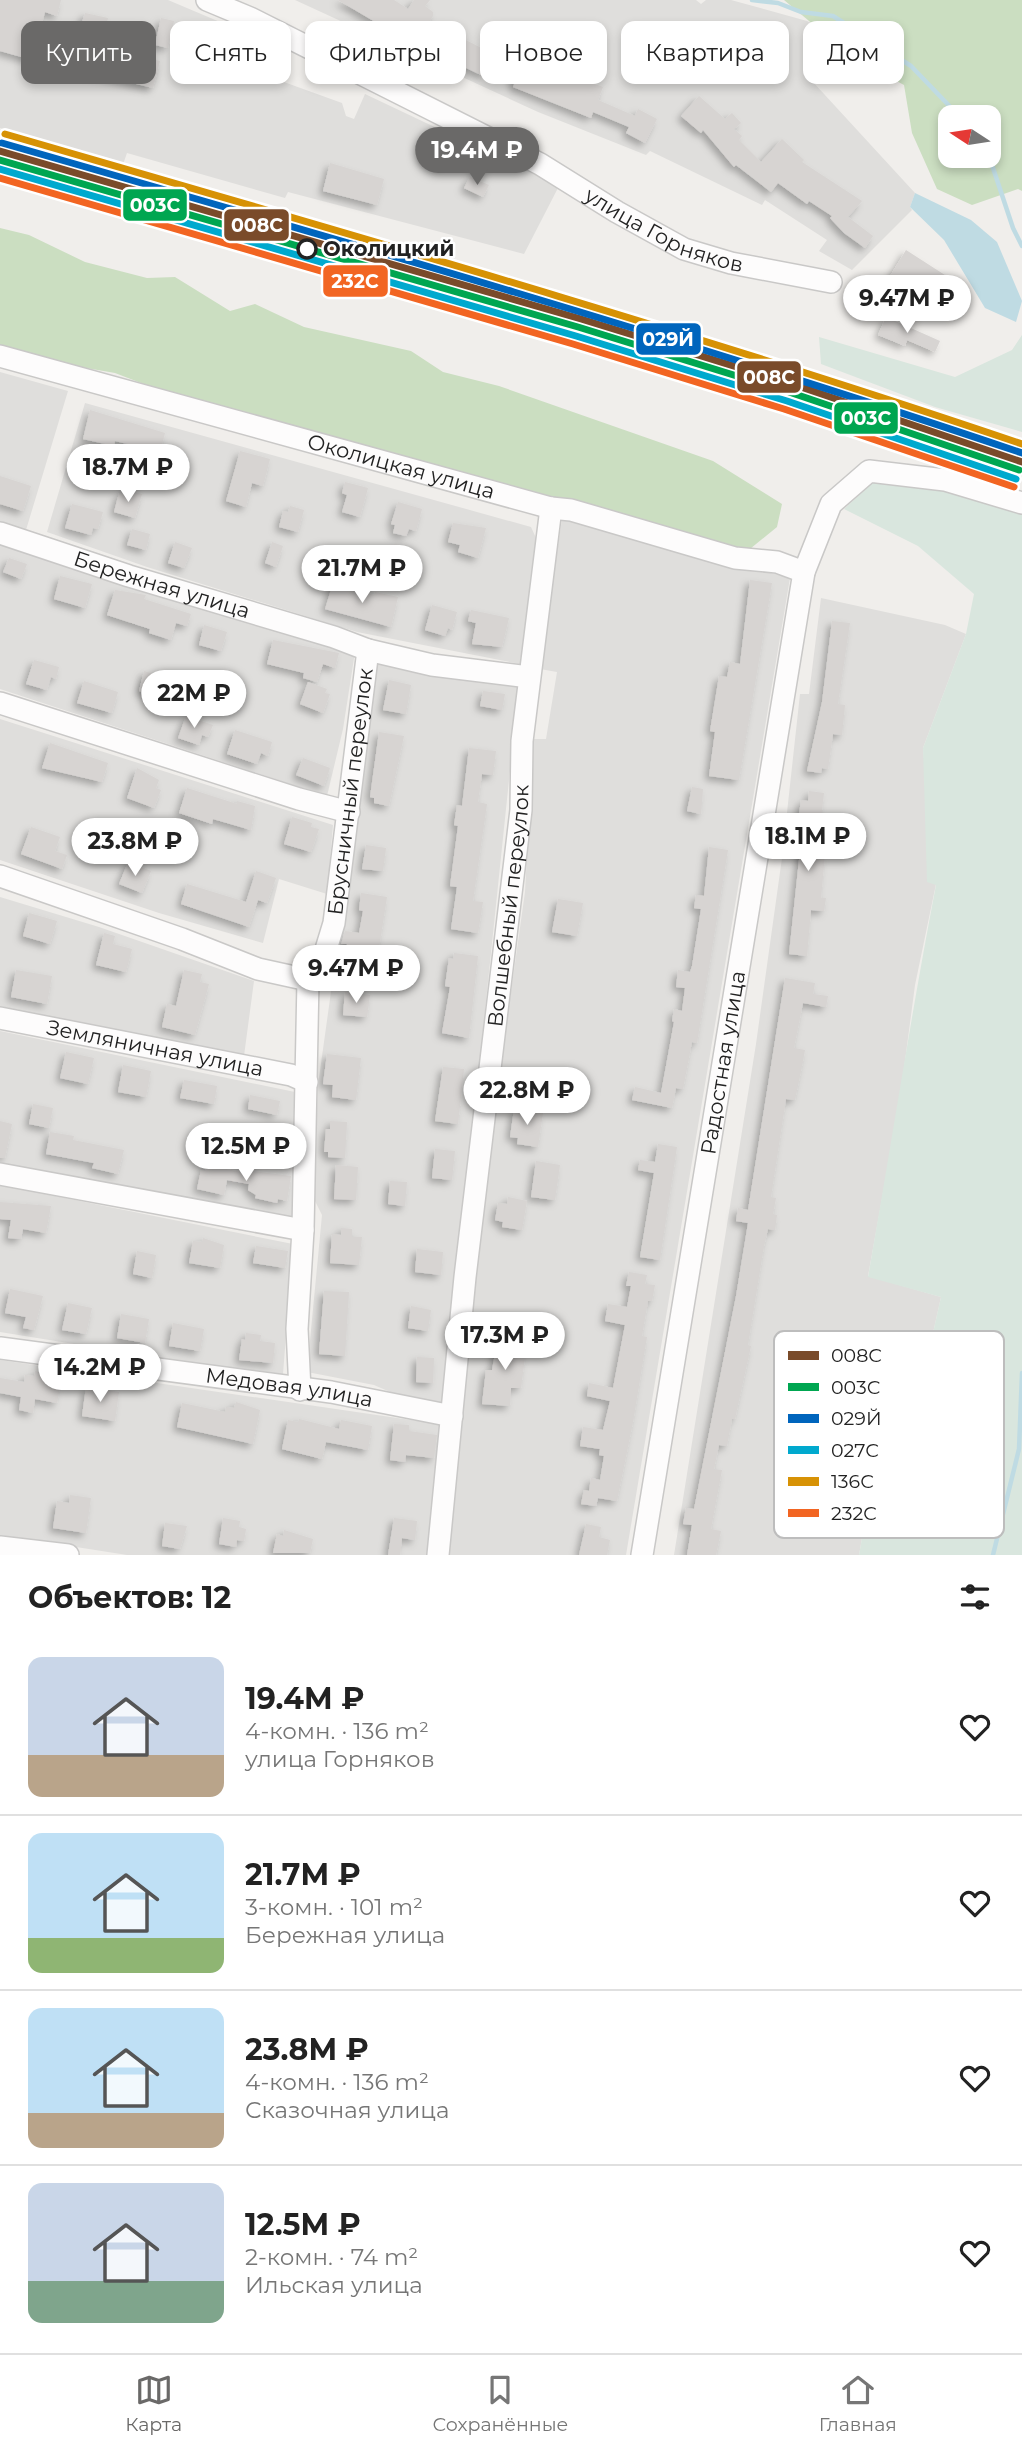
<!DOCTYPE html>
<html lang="ru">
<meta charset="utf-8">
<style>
:root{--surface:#fff;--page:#f2f2f2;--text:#222;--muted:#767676;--line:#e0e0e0;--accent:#6a6968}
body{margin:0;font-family:Montserrat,sans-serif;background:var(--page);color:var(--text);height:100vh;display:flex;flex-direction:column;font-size:26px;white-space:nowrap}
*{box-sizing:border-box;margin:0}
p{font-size:23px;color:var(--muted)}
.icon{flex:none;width:38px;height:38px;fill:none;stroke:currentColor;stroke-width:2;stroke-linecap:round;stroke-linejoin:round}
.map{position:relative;height:1555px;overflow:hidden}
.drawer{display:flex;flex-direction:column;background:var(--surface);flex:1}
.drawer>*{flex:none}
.banner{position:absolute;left:21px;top:21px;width:980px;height:63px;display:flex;gap:14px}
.needle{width:46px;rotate:282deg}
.controls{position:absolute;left:938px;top:105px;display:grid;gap:14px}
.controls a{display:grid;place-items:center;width:63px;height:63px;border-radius:14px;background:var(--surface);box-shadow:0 4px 10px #0003;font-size:35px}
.price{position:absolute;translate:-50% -60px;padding:0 16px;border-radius:24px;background:#fff;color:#222;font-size:23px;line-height:46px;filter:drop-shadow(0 2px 4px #0008)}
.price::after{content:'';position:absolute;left:50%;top:42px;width:21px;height:16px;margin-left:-10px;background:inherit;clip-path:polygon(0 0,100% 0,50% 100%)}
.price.selected{background:var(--accent);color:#fff}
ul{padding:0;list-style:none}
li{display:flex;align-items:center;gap:21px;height:175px;padding:0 28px}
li+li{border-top:2px solid var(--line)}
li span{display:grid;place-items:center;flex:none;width:196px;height:140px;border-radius:14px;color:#555}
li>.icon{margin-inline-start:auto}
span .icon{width:84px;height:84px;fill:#fffc;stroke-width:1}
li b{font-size:30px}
h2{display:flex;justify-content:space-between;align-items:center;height:84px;padding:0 28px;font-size:30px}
.pill{padding:0 24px;border-radius:14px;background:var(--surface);box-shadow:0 4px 10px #0003;font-size:24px;line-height:63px}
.pill.selected{background:var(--accent);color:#fff}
.menu{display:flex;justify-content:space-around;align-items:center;height:98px;border-top:2px solid var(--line);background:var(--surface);font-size:19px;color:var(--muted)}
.menu a{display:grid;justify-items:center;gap:4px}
.menu .selected{color:var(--accent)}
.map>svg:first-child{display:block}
</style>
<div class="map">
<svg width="1022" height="1555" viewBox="0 0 1022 1555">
<defs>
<filter id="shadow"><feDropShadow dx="-4" dy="4" stdDeviation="3.5" flood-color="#0004"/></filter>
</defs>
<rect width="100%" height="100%" fill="#f0eeeb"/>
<path fill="#dfdedc" d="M0,0H168L267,42L259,73L342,103L346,116L354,119L365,94L559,186L524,254L288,192L285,198L127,153L121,170L63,153L56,145L0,128Z
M295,0H696L701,4L706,0H731L807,21L850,44L813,82L915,193L910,207L912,210L852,270L819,251L827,240L765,200L762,205L650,151L646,155L538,112Z
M0,372L68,391L26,530L0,522Z
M85,403L531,527L536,538L520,664L357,632L147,567L47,532Z
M562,519L790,578L626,1555H447L489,1149L525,892L533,739H546L557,672L540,669Z
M0,542L355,652L343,729L327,796L0,689Z
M821,598L945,625L966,634L923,748L936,884L915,985L900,1099L868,1276L941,1297L931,1342L902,1357L886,1405L859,1555H674L756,1044L782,858L800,694H809Z
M377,662L519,684L444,1404L411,1401L374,1385L307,1372L322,1215L314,1199L318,1085Z
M0,719L333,825L327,894L279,879L263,943L159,913L0,860Z
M0,897L99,927L254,981L244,1056L0,1006Z
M0,1031L295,1092L294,1217L0,1163Z
M0,1185L293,1244L283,1374L277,1377L0,1332Z
M0,1360L445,1425L428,1555H127L0,1535Z"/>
<path fill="#cbdec1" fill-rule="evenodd" d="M784,0H1022V191L1018,189L972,205L937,189L912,133L904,85L852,57ZM989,117V156H950V117Z
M0,228L29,235L85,262L147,278L175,277L230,311L255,304L304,327L411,351L443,372L499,386L713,461L782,504L777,527L745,553L696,558L548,496L408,464L193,403L115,373L0,353Z"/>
<path fill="#d9e6de" d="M1022,335V432L935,407L821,364L819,337L955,377L1012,350Z
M878,478L912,480L1022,512V1555H859L886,1405L902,1357L931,1342L941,1297L868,1277C891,1146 911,1015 936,885L927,882L923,748L966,634L974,594L918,546L844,509Z"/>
<path fill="#bfdbe3" d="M915,193L971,220L997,242L1022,301L1016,322L985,308L944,240L910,207Z"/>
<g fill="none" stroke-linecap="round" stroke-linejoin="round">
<path stroke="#bfdbe3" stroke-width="4.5" d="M752,0L778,3L801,12L833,16L911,66L960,117
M989,156L1013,228L1022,246
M993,1555L1019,1449L1022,1373"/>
</g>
<path fill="#d7d4d2" filter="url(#shadow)" d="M0,0H61L57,16L45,12L32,60L0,51Z
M338,0H394L408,9L414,0H430L425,6L433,12V16L419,37L404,27L399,36Z
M85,13L108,18L101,47L160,61L153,88L82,71L85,59L81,58L88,27L81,25Z
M161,18L174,21L168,48L155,45Z
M448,31L493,54L483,76L439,55Z
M583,63L595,68L589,82L603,87L598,100L635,116L638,109L657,119L645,143L626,133L629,127L593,112L591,118L513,87L515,82L511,80L516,70L532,77L534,70L541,73L544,66L576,80Z
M699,96L725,119L732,113L741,123L734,129L742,136L739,140L761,162L782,139L804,160L802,162L862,201L848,217L873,236L865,248L844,233L830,218L832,216L809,201L807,204L778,183L771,192L736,165L734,167L703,130L701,133L681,116Z
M436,130L455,139L442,166L423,157Z
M330,163L384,179L377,205L323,191Z
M470,177L489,185L483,197L464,188Z
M906,250L948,277L942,287L935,283L926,298L900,282L894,292L884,286Z
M886,317L940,341L935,352L907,340L905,346L878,335Z
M90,410L165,433L160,452L115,441L114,446L83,439Z
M240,451L270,459L263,486L252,483L246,507L226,501Z
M0,476L31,486L23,511L0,504Z
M345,482L368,488L360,517L342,512L347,495L342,493Z
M126,490L142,494L135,518L114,512L119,493L125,494Z
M398,502L422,509L416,531L409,529L406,536L393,533L395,525L391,524Z
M72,504L103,512L98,529L93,528L91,535L65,528Z
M290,506L304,510L298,532L279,527L283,511L288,512Z
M453,523L486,528L478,558L458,552L460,545L448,542Z
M132,529L150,534L146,550L127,545Z
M175,542L192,548L184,568L168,563Z
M272,542L283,546L276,567L265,563Z
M9,558L27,564L21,579L3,572Z
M60,576L92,584L85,608L54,599Z
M750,580L772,583L739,780L709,776L715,732L710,731L719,676L727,677L730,662L740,664Z
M333,583L374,595L375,592L398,597L391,627L325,609Z
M115,590L146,595L144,599L191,614L187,626L176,623L171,640L149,633L150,629L107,615Z
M432,605L457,612L452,630L448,628L445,636L425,630Z
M471,610L509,618L502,647L472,644L476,623L468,621Z
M832,621L850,623L838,704L845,705L842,735L833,734L828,769L822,768L821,773L807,771L822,702Z
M204,625L227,632L221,651L199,645Z
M273,640L339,653L335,668L323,664L317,682L303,678L304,673L267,664Z
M34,660L59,667L56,679L51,677L47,690L26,684Z
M144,671L167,678L162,697L139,691Z
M389,680L411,685L406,714L383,710Z
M84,681L118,692L112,713L77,703Z
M308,682L327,689L325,693L330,694L323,713L300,704Z
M483,691L505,694L502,710L480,706Z
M186,716L213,725L208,737L202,735L199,745L178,738Z
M235,730L272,742L268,756L261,753L257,764L227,754Z
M379,732L404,736L389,806L374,803V798L370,797Z
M50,743L108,763L102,782L42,768Z
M469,748L496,751L493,775L482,774L478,802L487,804L473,901L483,902L478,933L451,929L457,887L450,886L458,826L454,825L457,805L462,806Z
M303,758L330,768L324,786L296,775Z
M137,768L159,780L156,788L161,790L154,808L127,798Z
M692,787L703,789L701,814L687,811Z
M187,788L237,804V801L255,806L251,830L213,819L212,824L179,813Z
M809,791L824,793L820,827L824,828L821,854H825L821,898H826L824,911L811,910L807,956L789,954L803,822L798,821L801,800L808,801Z
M292,817L312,823L311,827L319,829L311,852L284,844Z
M31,827L60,837L55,851L67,855L62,869L21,854Z
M366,845L386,848L383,871L362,869Z
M709,847L728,850L697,1043L692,1042L683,1089L676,1088L672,1108L632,1100L635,1087L661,1093L674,1022L672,1021L674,1009L682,1011L685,988L676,987L678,970L690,972L692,966L701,909L694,908L696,895L704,896Z
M128,862L151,871L142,893L119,884Z
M256,871L276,878L267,903L258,900L249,927L181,904L187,884L246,902Z
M361,893L387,897L377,961L369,960L368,974L344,970L347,944H341L345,931L359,933L363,911L359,910Z
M558,899L583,903L577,936L552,932Z
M29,913L57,921L50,944L23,936Z
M104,933L115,936L113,944L132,949L126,972L96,965Z
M454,953L478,956L469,1038L442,1033L450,987L445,986L449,958L453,959Z
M16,970L52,976L47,1004L11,997Z
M184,970L202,974L200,982L209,984L195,1035L162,1027L167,1004L176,1006Z
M785,978L815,983L813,994L828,996L826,1007L803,1003L794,1048L805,1050L802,1066L795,1100L786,1099L771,1197L776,1198L773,1214L777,1215L775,1230L768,1229L764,1246L748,1345L751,1346L735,1419H732L727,1446L719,1445L714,1469L722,1470L711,1529L721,1531L716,1555H687L692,1525L683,1524L686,1508L694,1509L736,1296L748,1223L736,1221L738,1208L748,1210Z
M345,992L370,995L367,1017L343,1015Z
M66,1052L94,1058L88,1084L60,1078Z
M327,1054L361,1058L356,1100L332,1097L333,1085L323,1084Z
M123,1065L151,1071L146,1097L118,1092Z
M443,1067L464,1069L458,1124L435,1121Z
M184,1080L217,1086L214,1104L180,1098Z
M250,1095L280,1101L277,1115L248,1109Z
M33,1104L53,1108L49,1128L29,1124Z
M514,1109L543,1113L538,1147L517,1144L518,1138L510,1137Z
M0,1121L12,1124L5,1158H0Z
M330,1121L347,1122L345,1158L328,1157V1152H324L326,1129H330Z
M50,1132L74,1136L73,1140L124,1150L118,1174L92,1168L94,1163L46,1154Z
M658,1144L677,1147L660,1260L640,1257L654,1173L638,1170L640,1160L655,1162Z
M435,1149L455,1151L452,1180L432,1178Z
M536,1161L560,1165L555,1200L531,1197Z
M206,1165L251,1174L252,1171L291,1176L287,1201L278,1199L277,1203L255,1198L256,1195L248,1190L249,1184L227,1180L224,1195L197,1189L201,1170L205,1171Z
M336,1165L358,1167L356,1200L334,1199Z
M390,1181L407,1182L405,1206L388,1204Z
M508,1197L527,1201L522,1230L502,1227L503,1222L495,1220L498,1203L507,1204Z
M0,1202L51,1206L46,1233L23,1229L21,1239L8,1238L11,1220L0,1219Z
M341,1228L352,1229V1237H362L359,1265L330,1263L332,1234L341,1235Z
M203,1238L224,1245L220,1268L189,1263L193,1241L202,1242Z
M256,1246L288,1251L285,1268L253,1263Z
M417,1249L443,1252L441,1275L415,1272Z
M137,1251L156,1255L152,1278L133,1274Z
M629,1272L647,1275L645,1284L655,1285L652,1301H648L642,1336L647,1337L633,1422L617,1501L598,1498L596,1506L581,1504L584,1490L589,1491L591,1478L600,1480L604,1456L599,1455L600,1449L580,1446L583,1427L603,1430L610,1401L587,1396L589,1383L613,1388L625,1325L605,1321L608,1304L627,1307L631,1286H626Z
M10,1289L43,1296L34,1330L23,1328L26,1317L5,1313Z
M324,1291L349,1292L345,1356L319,1354Z
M68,1303L92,1308L86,1334L62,1330Z
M411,1306L431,1310L428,1331L408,1328Z
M121,1314L149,1319L145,1343L117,1338Z
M173,1323L204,1329L200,1351L169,1346Z
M246,1333L261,1335L260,1341L275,1343L273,1363L239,1360L242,1339L245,1340Z
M498,1336L527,1341L521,1388H511L510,1406L482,1404L486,1370H492Z
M417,1357L434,1358L433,1383L416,1382Z
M35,1371L49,1374L48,1379L61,1381L57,1403L35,1399L33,1413L19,1410L21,1397L0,1393V1378L24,1382L25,1375L34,1376Z
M86,1387L119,1392L115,1421L82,1416Z
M236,1402L260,1410L253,1444L177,1427L182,1403L225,1412L226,1407L234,1408Z
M299,1419L339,1429L341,1420L372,1426L368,1450L326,1442L322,1459L282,1449L288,1420L298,1422Z
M394,1424L409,1425V1431L437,1435L434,1458L406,1455L405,1462L390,1460Z
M70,1495L91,1498L86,1533L53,1528L57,1501L69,1503Z
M223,1518L240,1521L239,1527L246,1529L244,1541L237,1540L236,1547L219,1544Z
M394,1518L417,1521L415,1540L402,1538L400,1555H388Z
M165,1523L187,1526L180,1549L162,1546Z
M586,1524L601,1527L599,1537L610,1540L607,1555H579Z
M284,1530L313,1539L310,1553H273L277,1534L283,1536Z"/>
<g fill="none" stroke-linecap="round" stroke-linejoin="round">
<defs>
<g id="minor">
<path id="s1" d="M207,0L250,18L540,164L617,212L684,249L731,263L831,282"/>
<path id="s2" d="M0,356L551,508L571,510L735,558L777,562L804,572"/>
<path id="s3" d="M0,533L129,576L334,637L368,650L432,665L529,677"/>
<path d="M0,703L299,799L349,812"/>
<path d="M0,876L182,939L258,969L308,980"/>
<path id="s4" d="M0,1018L291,1075L307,1082"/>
<path d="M0,1174L303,1230"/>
<path id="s5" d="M0,1348L331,1392L452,1416"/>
<path id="s6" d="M300,1390L297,1329L303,1230L308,980L324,956L334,923L368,650"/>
<path d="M0,1547L68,1555"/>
<path id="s7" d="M438,1555L465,1277L521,810L522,741L551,508"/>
<path id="s8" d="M642,1555L804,572L831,504L869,471L945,480L1022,503"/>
</g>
</defs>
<use href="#minor" stroke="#c9c8c7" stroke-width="24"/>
<use href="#minor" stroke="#fdfcfc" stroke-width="21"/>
<defs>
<path id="rail-1" d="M0,151L581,319L792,384L1022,462"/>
<path id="rail-2" d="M0,160L578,327L789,392L1019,470"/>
<path id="rail-3" d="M2,143C344,241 685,339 1022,453"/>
<path id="rail-4" d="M0,169L576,336L787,401L1016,479"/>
<path id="rail-5" d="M5,134C346,233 686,330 1022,444"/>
<path id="rail-6" d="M0,178L573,344L784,409L1014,487"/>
</defs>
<use href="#rail-1" stroke="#fff" stroke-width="12"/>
<use href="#rail-2" stroke="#fff" stroke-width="12"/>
<use href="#rail-3" stroke="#fff" stroke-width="12"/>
<use href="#rail-4" stroke="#fff" stroke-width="12"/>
<use href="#rail-5" stroke="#fff" stroke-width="12"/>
<use href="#rail-6" stroke="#fff" stroke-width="12"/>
<use href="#rail-1" stroke="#7a4b2a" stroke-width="7"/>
<use href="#rail-2" stroke="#00a651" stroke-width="7"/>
<use href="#rail-3" stroke="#0065bd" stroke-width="7"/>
<use href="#rail-4" stroke="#00a9ce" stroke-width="7"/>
<use href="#rail-5" stroke="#d79205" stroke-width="7"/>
<use href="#rail-6" stroke="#f26522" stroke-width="7"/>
</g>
<circle fill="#fff" stroke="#222" stroke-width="3.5" cx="307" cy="249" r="9"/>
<g text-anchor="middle" stroke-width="5" stroke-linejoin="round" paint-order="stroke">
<g font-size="21" fill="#222" stroke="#fff">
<text dy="7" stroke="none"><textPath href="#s1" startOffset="513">улица Горняков</textPath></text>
<text dy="7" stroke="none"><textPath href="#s2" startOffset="416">Околицкая улица</textPath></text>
<text dy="7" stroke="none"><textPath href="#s3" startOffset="170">Бережная улица</textPath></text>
<text dy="7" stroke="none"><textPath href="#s6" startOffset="606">Брусничный переулок</textPath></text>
<text dy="7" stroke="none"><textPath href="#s7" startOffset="653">Волшебный переулок</textPath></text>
<text dy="7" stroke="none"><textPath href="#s4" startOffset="158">Земляничная улица</textPath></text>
<text dy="7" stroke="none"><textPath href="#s8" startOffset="499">Радостная улица</textPath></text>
<text dy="7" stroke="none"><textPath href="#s5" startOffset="292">Медовая улица</textPath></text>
</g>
<g font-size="21" font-weight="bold" fill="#222" stroke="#fff" text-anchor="start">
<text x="323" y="256">Околицкий</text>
</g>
</g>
<rect x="774" y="1331" width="230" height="207" rx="10" fill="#fff" stroke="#bdbdbd" stroke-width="2"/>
<rect x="788" y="1351" width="31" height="9" fill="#7a4b2a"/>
<rect x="788" y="1383" width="31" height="8" fill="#00a651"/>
<rect x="788" y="1414" width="31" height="9" fill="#0065bd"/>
<rect x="788" y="1446" width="31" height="8" fill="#00a9ce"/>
<rect x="788" y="1477" width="31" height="9" fill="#d79205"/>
<rect x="788" y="1509" width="31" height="8" fill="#f26522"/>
<g font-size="19" fill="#222">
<text x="831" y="1362">008С</text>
<text x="831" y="1394">003С</text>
<text x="831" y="1425">029Й</text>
<text x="831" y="1457">027С</text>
<text x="831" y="1488">136С</text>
<text x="831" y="1520">232C</text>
</g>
<g stroke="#fff" stroke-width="2.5">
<rect x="122" y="188" width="66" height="34" rx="7" fill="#00a651"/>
<rect x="223" y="208" width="67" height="34" rx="7" fill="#7a4b2a"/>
<rect x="322" y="264" width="67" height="34" rx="7" fill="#f26522"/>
<rect x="635" y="322" width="67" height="34" rx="7" fill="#0065bd"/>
<rect x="736" y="360" width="66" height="34" rx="7" fill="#7a4b2a"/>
<rect x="833" y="401" width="66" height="34" rx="7" fill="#00a651"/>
</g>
<g font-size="19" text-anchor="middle" font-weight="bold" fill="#fff">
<text x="155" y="212">003С</text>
<text x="257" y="232">008С</text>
<text x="355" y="288">232C</text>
<text x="668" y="346">029Й</text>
<text x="769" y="384">008С</text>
<text x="866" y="425">003С</text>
</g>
</svg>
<div class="controls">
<a><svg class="needle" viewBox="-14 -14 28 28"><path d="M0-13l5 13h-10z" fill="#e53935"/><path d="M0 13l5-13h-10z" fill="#767676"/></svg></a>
</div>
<b class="price selected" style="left:477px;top:187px">19.4M ₽</b>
<b class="price" style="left:907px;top:335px">9.47M ₽</b>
<b class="price" style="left:128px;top:504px">18.7M ₽</b>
<b class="price" style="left:362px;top:605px">21.7M ₽</b>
<b class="price" style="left:194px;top:730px">22M ₽</b>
<b class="price" style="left:808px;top:873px">18.1M ₽</b>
<b class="price" style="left:135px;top:878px">23.8M ₽</b>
<b class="price" style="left:356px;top:1005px">9.47M ₽</b>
<b class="price" style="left:527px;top:1127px">22.8M ₽</b>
<b class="price" style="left:246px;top:1183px">12.5M ₽</b>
<b class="price" style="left:505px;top:1372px">17.3M ₽</b>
<b class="price" style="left:100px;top:1404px">14.2M ₽</b>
<div class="banner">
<a class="pill selected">Купить</a>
<a class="pill">Снять</a>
<a class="pill">Фильтры</a>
<a class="pill">Новое</a>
<a class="pill">Квартира</a>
<a class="pill">Дом</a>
</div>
</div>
<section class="drawer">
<h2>Объектов: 12<svg class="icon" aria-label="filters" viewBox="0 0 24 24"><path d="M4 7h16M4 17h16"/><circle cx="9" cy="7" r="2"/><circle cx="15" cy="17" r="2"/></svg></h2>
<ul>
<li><span style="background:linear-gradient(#c9d6e8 70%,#b9a48a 0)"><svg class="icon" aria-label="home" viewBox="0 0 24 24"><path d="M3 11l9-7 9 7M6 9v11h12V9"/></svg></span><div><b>19.4M ₽</b><p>4-комн. · 136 m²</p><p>улица Горняков</p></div><svg class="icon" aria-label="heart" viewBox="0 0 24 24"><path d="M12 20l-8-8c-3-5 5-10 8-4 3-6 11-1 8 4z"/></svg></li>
<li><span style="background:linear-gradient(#bfe0f5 75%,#8fb573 0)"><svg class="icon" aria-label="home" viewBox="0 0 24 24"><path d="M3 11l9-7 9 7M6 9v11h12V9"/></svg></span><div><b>21.7M ₽</b><p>3-комн. · 101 m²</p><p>Бережная улица</p></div><svg class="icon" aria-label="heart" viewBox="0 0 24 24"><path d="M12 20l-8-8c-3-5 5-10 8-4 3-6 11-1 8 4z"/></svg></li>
<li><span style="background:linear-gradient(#bfe0f5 75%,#b9a48a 0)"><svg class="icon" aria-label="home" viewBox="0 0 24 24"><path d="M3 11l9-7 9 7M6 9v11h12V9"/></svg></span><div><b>23.8M ₽</b><p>4-комн. · 136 m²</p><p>Сказочная улица</p></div><svg class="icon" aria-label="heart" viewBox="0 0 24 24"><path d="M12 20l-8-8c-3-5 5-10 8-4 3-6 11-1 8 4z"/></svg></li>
<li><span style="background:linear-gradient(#c9d6e8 70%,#7fa58c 0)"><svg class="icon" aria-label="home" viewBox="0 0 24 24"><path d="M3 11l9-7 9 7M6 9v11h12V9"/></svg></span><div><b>12.5M ₽</b><p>2-комн. · 74 m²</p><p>Ильская улица</p></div><svg class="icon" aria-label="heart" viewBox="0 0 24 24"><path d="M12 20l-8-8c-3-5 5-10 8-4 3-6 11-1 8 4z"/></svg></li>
</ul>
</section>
<nav class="menu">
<a class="selected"><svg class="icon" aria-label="map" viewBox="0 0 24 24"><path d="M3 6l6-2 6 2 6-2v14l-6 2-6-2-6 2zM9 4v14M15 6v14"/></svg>Карта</a>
<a><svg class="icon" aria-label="saved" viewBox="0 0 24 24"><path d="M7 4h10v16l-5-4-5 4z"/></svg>Сохранённые</a>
<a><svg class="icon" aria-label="home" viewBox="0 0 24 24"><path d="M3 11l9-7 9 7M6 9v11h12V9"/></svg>Главная</a>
</nav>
